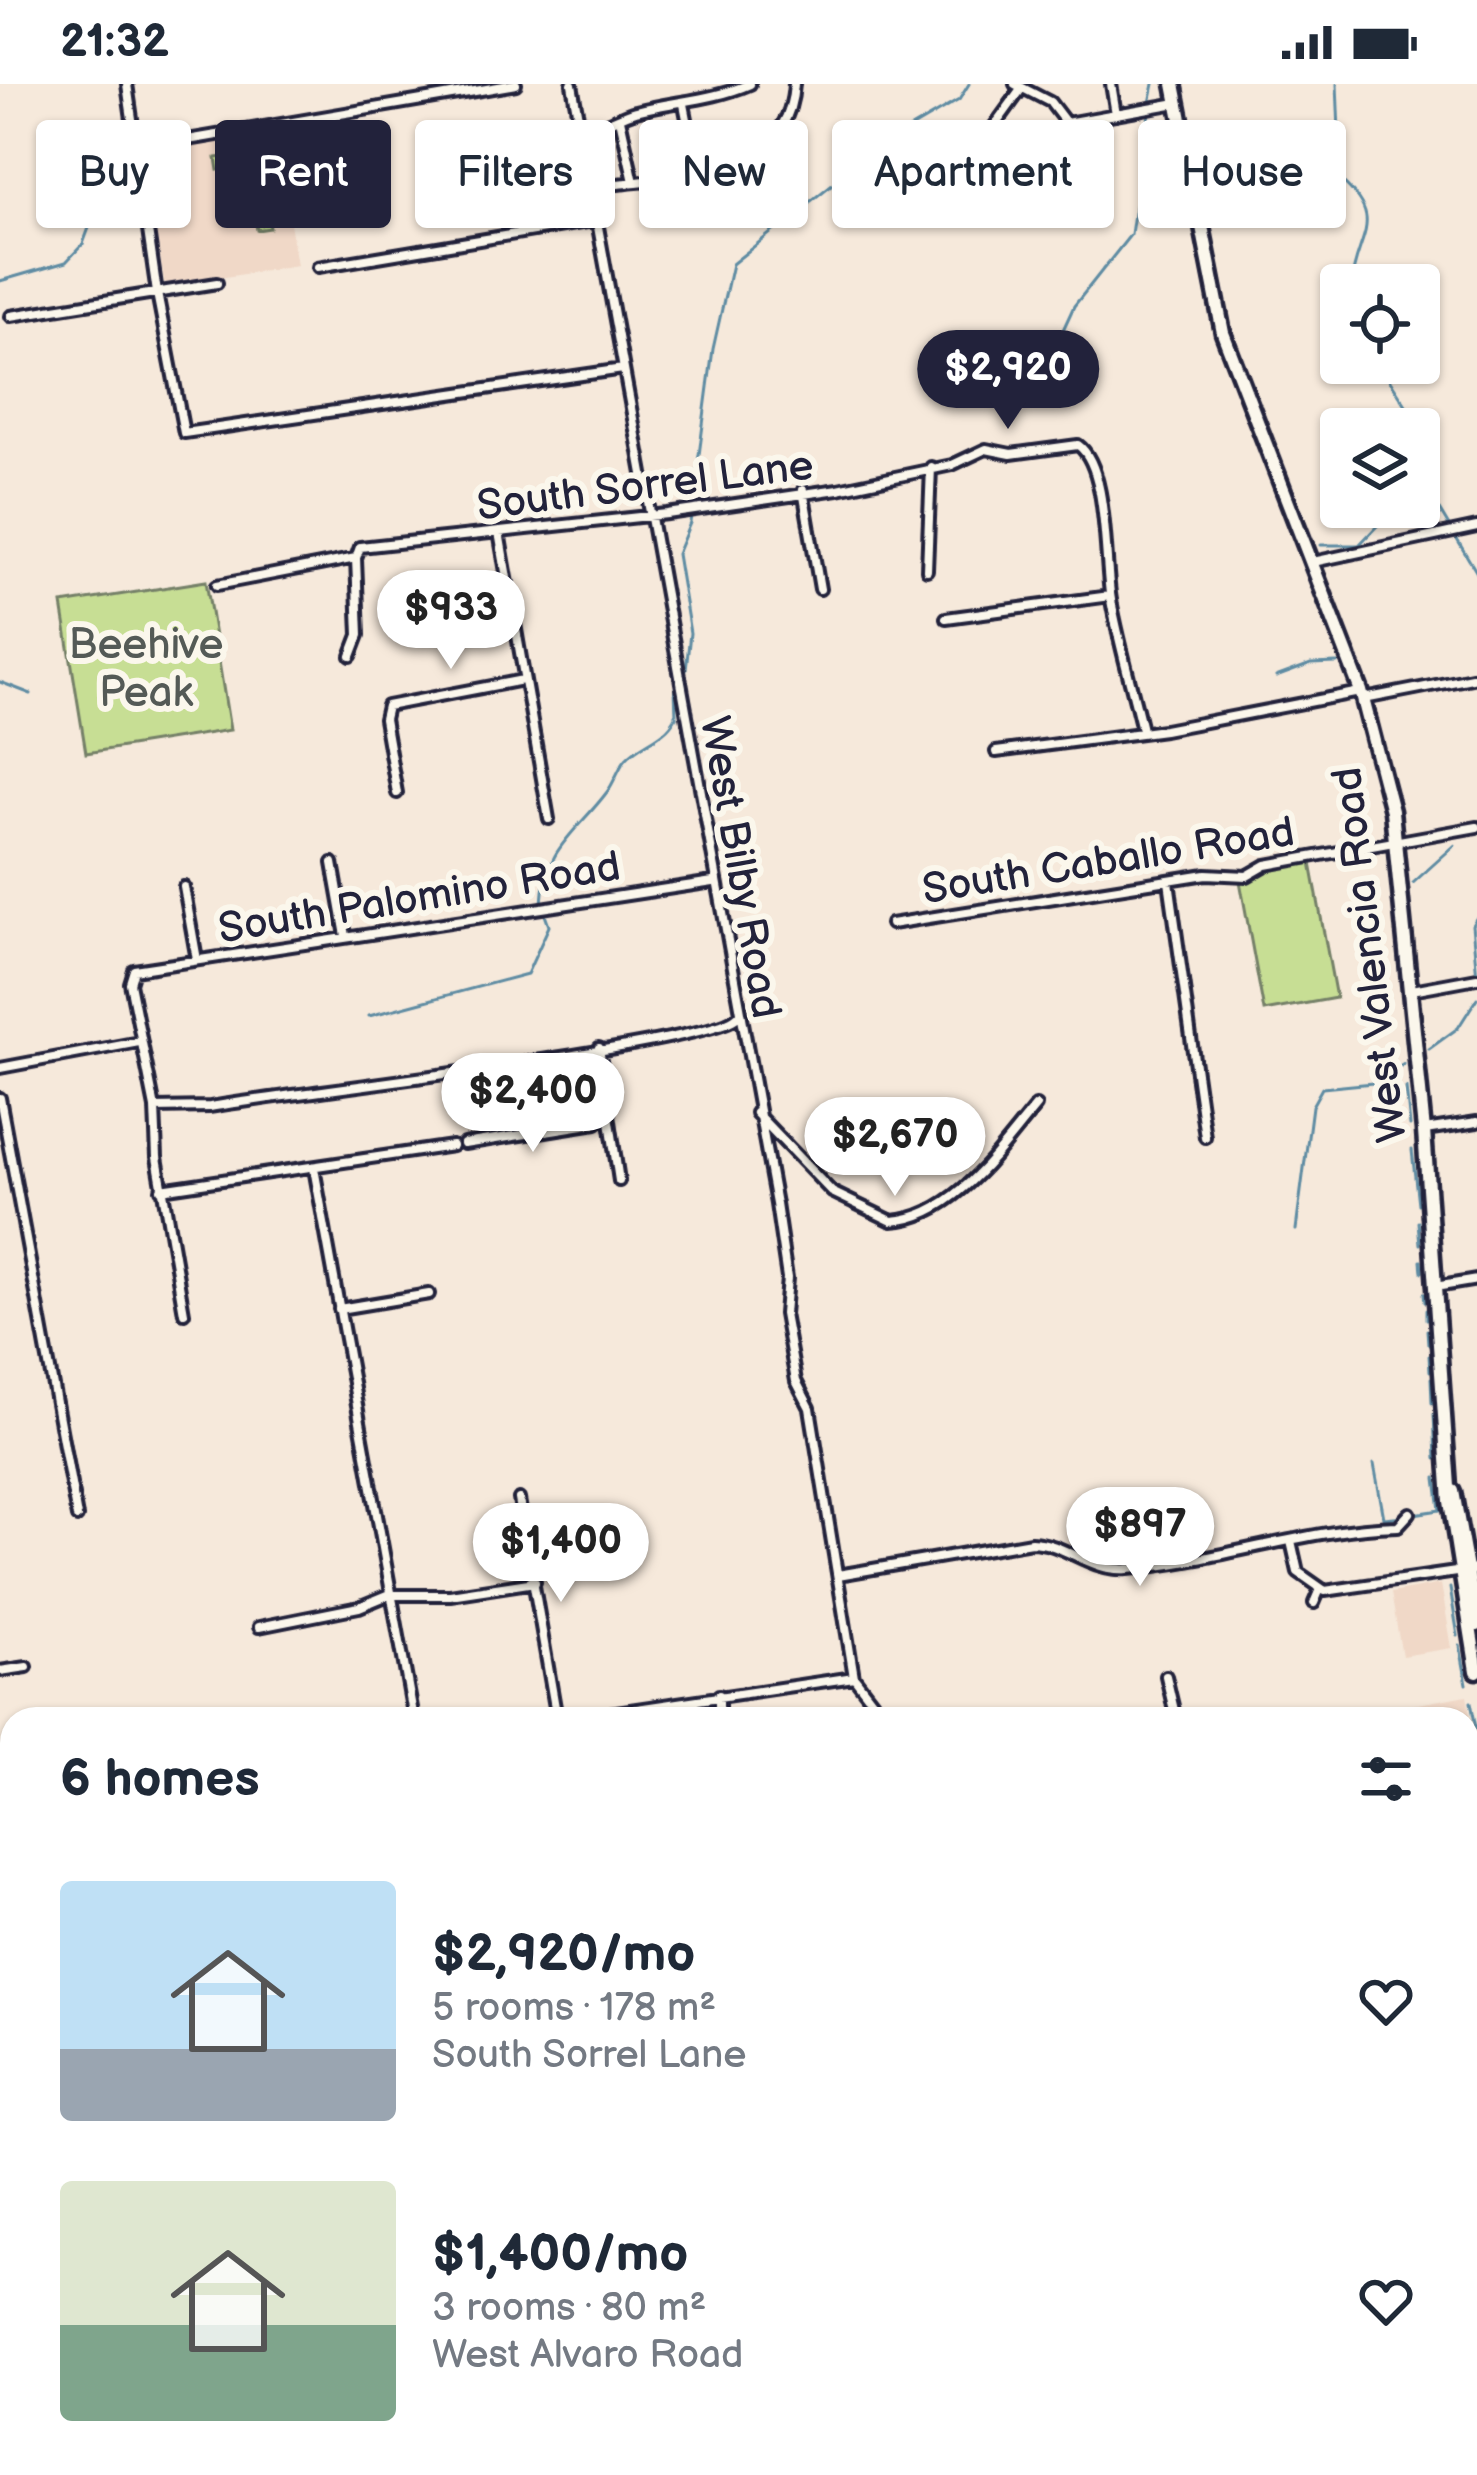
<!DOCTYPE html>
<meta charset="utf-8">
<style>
:root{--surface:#fff;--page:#f2f2f3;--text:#1f2937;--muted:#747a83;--accent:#22223b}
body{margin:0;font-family:"Balsamiq Sans",sans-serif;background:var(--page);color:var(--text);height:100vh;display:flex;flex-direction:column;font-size:45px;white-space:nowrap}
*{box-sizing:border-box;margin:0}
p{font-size:39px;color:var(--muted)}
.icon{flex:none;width:66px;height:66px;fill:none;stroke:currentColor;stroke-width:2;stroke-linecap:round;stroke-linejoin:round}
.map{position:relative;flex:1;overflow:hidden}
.panel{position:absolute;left:0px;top:1623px;width:1479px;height:768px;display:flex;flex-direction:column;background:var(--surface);border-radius:36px 36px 0 0;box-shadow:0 3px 9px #0004}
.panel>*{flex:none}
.top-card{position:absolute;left:36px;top:36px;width:1407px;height:108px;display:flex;gap:24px}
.controls{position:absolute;left:1320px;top:180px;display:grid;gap:24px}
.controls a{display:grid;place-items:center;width:120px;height:120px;border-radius:12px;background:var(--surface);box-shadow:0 3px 9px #0004;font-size:60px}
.price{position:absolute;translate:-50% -102px;padding:0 27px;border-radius:42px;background:#fff;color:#222;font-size:39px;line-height:78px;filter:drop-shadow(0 3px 6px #0008)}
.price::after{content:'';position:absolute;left:50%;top:72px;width:36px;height:27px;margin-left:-18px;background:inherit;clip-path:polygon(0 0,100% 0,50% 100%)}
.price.on{background:var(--accent);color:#fff}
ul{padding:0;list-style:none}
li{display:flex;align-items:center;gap:36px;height:300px;padding:0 60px}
li span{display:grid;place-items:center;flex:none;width:336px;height:240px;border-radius:12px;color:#555}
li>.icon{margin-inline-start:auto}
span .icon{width:144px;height:144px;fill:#fffc;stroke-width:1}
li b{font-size:51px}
h2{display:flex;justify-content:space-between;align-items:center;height:144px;padding:0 60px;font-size:51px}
.chip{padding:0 42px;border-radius:12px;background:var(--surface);box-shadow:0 3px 9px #0004;font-size:42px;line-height:108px}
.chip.on{background:var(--accent);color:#fff}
.status{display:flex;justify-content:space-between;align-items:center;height:84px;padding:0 60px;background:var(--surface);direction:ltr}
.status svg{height:33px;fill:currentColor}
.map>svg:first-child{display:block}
</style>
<div class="status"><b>21:32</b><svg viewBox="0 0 49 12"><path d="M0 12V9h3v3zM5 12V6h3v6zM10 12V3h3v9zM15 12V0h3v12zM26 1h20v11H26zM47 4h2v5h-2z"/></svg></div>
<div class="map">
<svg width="1477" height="2391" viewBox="0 0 1477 2391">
<rect width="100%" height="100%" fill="#f6e9db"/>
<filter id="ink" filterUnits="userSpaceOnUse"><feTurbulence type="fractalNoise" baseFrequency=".00833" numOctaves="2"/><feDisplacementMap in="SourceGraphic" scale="24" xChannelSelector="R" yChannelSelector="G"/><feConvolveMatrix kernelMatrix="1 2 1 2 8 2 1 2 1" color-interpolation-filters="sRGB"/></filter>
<g filter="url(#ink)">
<path fill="#f0d8c7" d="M275,48L297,181L165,203L143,70Z
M1441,1500L1452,1564L1402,1572L1391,1509Z
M1467,1611L1475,1660L1467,1662V1635H1338Z"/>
<path fill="#c7de94" stroke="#748068" stroke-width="3" d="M267,58L281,127L268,130L270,144L257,146L254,130L243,131L235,84L218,86L216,74L234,72L232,64Z
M206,497L230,646L86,669L62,520Z
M1311,779L1336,914L1264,927L1240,797L1267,785Z
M121,2379H1019L1021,2391H123Z"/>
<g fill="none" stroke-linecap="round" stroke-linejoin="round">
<path stroke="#5f8ca3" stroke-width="3" d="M1337,0L1341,96C1388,139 1356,150 1351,201
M1150,19L1154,0
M0,197L66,178L83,160L96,125
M1379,279L1433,363L1434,417L1477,489
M1039,298L1074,222L1131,150L1149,29
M1419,379L1431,369
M1321,461H1359L1395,423
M1276,593L1311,580L1337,579
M0,598L31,610
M1413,799L1455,761
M542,819C544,765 577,748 607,708C615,698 618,684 626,675C641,658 665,655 676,633L675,604L686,586L690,549L677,470L690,439L713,265L732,180L880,62L959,16L969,0
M1477,892L1472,841L1477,833
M369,932L527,890L549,842L544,828
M1429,965L1458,944L1477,914
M1406,1004L1410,1042
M1412,1066L1418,1120
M1418,1138L1420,1160
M1296,1146L1312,1022L1322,1004L1373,999L1404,980
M1421,1177L1422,1188
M1424,1210L1425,1218
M1426,1226V1235
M1427,1246L1428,1260
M1429,1272L1430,1287
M1431,1294L1432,1319
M1434,1330L1436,1375
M1374,1380L1384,1434L1404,1432
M1414,1430L1440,1426L1436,1394
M1450,1504L1458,1552
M1460,1562L1467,1600
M1471,1618L1476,1644
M1463,2379L1469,2391"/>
<defs>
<path id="minor" d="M127,0L157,209L184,349L623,285
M572,0L776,1120L787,1194L784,1230L796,1297L810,1324L854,1593L886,1635
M1015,0L1050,18L1066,39
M1111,0L1116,30
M684,20L697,86
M620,35L634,98
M581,44C603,44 616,33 636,27C675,17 713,16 750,0
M988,51L1022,4
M135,65L516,0
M1041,65L1066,39L1177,19
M618,100C688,92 789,90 794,0
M318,183L599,136
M11,232L217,199
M803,406L820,505
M499,448L549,735
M1313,478L1477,443
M927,486L931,383
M217,501L356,474L360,463L667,430L838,405L952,381L986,365L1011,370L1078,361C1109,383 1104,479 1111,516C1119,560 1132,603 1142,646
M946,534L1110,512
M351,572L359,551L356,474
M1364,615L1477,593
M996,668L1164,646L1360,608
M397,709L384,635L387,622L523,596
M333,779L346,852
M1169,797L1205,1053
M184,803L197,876
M891,840L1206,790L1247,792L1266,781L1477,743
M1412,906L1477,894
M599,964L619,1097
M0,984L139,958
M0,1014L77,1433
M155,1024L210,1023C282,1010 710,961 737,933
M756,1029L832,1108L892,1137C955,1133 999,1066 1036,1022
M1425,1046L1477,1038
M464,1060L596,1039L606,1014
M314,1084L414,1635
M161,1105L452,1062
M1435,1203L1477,1196
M339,1225L429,1210
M184,1229L157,1073L155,1024L130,899L134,886L713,798
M519,1415L557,1635
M1291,1457L1298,1488L1325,1507L1477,1485
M838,1491L1031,1458C1067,1459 1089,1488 1128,1485C1218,1478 1307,1444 1398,1442L1410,1429
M1314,1519L1320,1505
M259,1543L359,1523L388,1511H450L535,1498
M0,1587L27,1583
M1166,1592L1176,1635
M569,1635L854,1593
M719,1635V1611
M1467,1757L1477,1756
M1467,1962L1477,1961
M0,1963L12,1961
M4,2374L12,2373
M44,2379L46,2391"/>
<path id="major" d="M1174,0L1223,249L1361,607L1392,727L1424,1047L1450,1417L1477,1587
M1453,1407L1477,1541
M1467,2124L1477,2123
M0,2222L12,2220"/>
</defs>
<use href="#minor" stroke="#22223b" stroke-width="16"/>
<use href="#major" stroke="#22223b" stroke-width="21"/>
<use href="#minor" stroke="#fbf7ec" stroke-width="8"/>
<use href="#major" stroke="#fbf7ec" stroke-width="12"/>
</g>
</g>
<g text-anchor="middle" stroke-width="12" stroke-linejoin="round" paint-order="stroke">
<g font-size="42" fill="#22223b" stroke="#fbf7ec">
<text transform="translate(645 400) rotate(-7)" y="15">South Sorrel Lane</text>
<text transform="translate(1108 775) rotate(-9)" y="15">South Caballo Road</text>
<text transform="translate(742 783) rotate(80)" y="15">West Bilby Road</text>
<text transform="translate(419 812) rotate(-9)" y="15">South Palomino Road</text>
<text transform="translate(1368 871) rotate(-97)" y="15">West Valencia Road</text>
</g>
<g font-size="42" fill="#545a56" stroke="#fbf7ec">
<text x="146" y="574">Beehive<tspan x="146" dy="48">Peak</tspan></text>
</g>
</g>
</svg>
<div class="controls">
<a><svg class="icon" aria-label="locate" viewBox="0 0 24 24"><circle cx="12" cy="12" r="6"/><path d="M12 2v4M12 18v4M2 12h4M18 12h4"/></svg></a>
<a><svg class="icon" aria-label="layers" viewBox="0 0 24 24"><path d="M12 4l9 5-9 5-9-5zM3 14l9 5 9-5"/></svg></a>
</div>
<b class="price on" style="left:1008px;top:348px">$2,920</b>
<b class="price" style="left:451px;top:588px">$933</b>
<b class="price" style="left:533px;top:1071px">$2,400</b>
<b class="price" style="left:895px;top:1115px">$2,670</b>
<b class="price" style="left:1140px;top:1505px">$897</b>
<b class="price" style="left:561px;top:1521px">$1,400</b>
<div class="top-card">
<a class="chip">Buy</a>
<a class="chip on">Rent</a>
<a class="chip">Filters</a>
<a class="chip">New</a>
<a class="chip">Apartment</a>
<a class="chip">House</a>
</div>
<section class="panel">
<h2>6 homes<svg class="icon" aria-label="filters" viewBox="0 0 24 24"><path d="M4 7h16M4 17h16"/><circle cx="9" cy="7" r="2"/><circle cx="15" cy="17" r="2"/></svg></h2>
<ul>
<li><span style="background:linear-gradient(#bfe0f5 70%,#9aa5b1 0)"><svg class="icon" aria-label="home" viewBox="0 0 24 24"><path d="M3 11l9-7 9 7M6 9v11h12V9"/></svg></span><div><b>$2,920/mo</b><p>5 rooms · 178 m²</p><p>South Sorrel Lane</p></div><svg class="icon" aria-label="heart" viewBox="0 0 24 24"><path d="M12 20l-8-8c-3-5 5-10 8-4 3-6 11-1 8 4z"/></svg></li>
<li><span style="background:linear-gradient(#dfe7d0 60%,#7fa58c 0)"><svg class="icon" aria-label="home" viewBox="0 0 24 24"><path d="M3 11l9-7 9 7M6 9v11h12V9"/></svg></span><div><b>$1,400/mo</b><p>3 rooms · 80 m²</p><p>West Alvaro Road</p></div><svg class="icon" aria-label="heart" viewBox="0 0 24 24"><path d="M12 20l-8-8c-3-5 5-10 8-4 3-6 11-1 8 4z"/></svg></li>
</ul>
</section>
</div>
